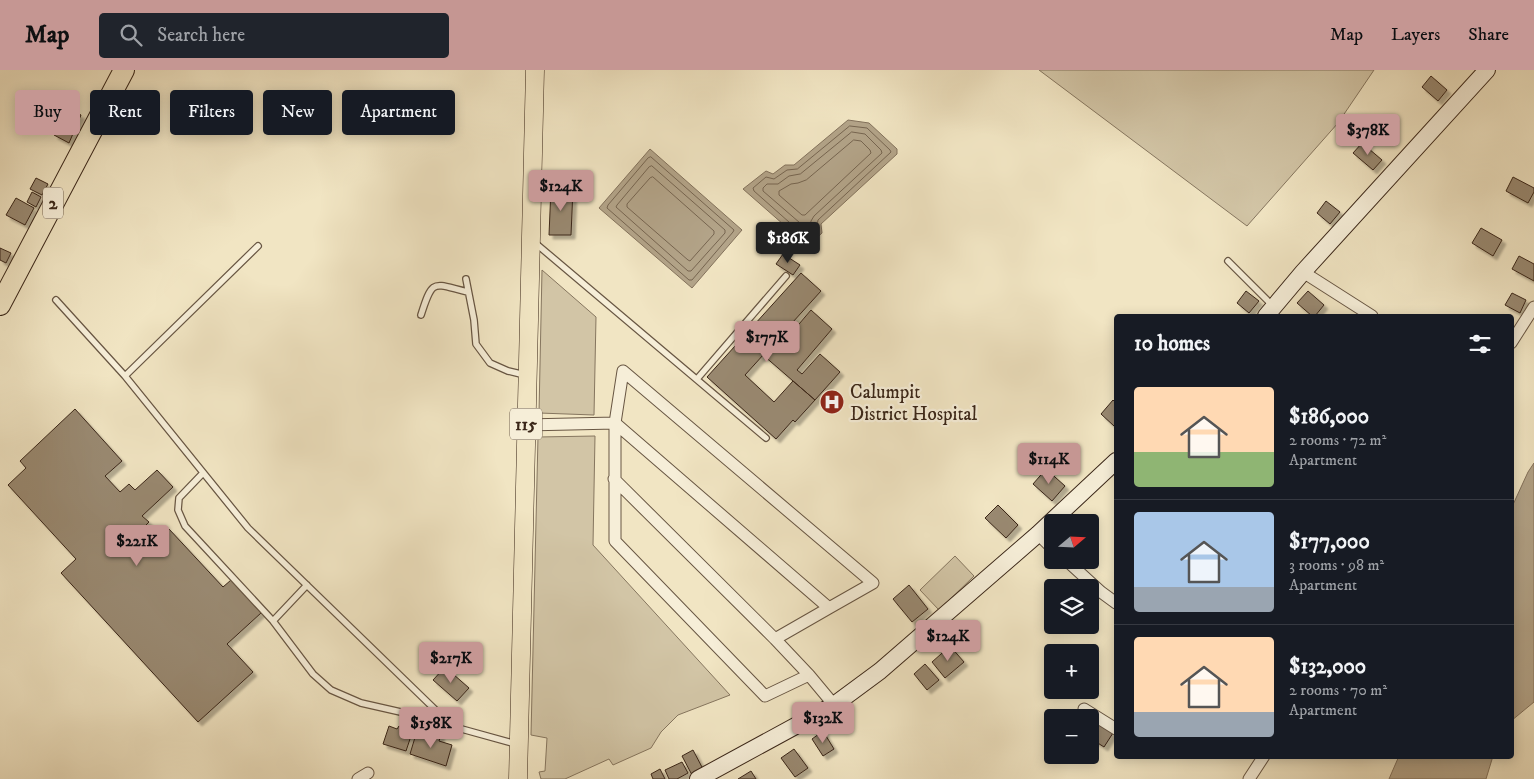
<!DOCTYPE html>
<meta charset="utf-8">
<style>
:root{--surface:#171b24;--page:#20242c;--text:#f1f3f6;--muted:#9ea1a6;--line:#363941;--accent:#c59692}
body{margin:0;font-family:"IM FELL DW Pica",serif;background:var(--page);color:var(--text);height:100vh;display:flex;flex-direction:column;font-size:19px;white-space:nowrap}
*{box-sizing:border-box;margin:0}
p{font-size:16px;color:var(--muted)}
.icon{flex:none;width:28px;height:28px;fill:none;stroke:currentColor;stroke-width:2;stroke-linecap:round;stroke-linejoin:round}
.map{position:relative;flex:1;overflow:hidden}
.drawer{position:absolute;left:1114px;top:244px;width:400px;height:445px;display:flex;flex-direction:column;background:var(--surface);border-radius:5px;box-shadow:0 2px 12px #0003}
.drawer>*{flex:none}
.top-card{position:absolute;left:15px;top:20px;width:475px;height:45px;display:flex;gap:10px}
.needle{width:32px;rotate:71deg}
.tools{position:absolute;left:1044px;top:444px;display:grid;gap:10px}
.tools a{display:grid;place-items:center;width:55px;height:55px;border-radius:5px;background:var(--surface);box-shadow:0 2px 12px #0003;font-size:25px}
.price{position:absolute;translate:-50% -42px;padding:0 11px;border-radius:5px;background:var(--accent);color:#111;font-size:16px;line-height:32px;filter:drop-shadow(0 1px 2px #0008)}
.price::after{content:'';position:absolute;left:50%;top:30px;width:15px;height:11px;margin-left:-8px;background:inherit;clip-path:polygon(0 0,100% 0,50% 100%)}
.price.on{background:#222;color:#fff}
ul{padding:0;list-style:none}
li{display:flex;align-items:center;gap:15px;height:125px;padding:0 20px}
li+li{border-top:1px solid var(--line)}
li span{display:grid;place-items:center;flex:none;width:140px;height:100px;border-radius:5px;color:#555}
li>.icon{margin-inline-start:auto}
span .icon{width:60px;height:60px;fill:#fffc;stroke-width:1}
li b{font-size:21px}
h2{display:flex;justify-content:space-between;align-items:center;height:60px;padding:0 20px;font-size:21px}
.pill{padding:0 18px;border-radius:5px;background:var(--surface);box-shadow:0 2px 12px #0003;font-size:18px;line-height:45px}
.pill.on{background:var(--accent);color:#111}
header{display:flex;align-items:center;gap:30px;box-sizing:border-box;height:70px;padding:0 25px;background:var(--accent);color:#111}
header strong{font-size:24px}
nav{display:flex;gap:28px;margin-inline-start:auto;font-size:18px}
.search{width:350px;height:45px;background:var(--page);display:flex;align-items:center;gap:12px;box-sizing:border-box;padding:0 18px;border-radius:5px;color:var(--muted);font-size:19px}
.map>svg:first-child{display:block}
</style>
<header>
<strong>Map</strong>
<div class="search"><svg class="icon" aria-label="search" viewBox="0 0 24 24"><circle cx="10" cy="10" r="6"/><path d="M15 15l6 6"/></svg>Search here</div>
<nav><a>Map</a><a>Layers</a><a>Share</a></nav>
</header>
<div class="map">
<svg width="1534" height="709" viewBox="0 0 1534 709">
<defs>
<filter id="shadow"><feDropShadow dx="4" dy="4" stdDeviation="1" flood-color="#0004"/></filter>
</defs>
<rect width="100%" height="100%" fill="#f1e5c3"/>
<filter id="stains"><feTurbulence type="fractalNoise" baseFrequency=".004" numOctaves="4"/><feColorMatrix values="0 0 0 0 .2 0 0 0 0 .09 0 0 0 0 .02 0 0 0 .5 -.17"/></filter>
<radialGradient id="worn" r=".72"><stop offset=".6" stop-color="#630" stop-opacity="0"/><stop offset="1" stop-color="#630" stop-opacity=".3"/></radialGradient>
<path fill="#d2c5a6" stroke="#86765f" d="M1039,0H1374L1338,53L1247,156Z
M542,200L596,247L594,345L539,343Z
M595,366L593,475L730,625L678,645L661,662L651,678L613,695L609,689L565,709H541L539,702L545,701L547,668L531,665L538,367Z
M955,486L974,506L939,540L920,520Z"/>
<path fill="#b3a489" stroke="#83725c" d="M848,50L869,53L897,79V84L821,154L822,163L808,176L743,119L766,101L773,104L785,95H794Z
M650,79L742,160L692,218L599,138Z
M1534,393V632L1511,651V439L1528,402Z
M1399,686H1493L1486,709H1389Z"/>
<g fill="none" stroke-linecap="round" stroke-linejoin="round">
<path stroke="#766550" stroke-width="1" d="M850,56L867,58L890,80L891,82L818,150L816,161L807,168L754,121L753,118L766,107L774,109L787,100L797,99Z
M852,62L865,64L881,80L882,83L814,146L811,151L810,158L807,159L763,121V118L767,114H778L789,106L800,104Z
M854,70L861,71L870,80L871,83L805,145H802L779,125V121L791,114L798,113L806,110Z
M651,87L734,160L733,162L692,210H689L607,138L608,135L648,88Z
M652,96L725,160V163L691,201H688L616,137L617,135L649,97Z
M653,107L714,161V164L690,191L688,190L627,137V134L650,108Z"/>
</g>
<path fill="#998971" stroke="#3a2618" filter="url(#shadow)" d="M1431,6L1447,20L1438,31L1422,17Z
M66,38L81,45L69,73L54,65Z
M1362,73L1382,90L1373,100L1353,83Z
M1513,107L1534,118V122L1528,133L1506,121Z
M36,108L48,114L42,125L30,119Z
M551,118L573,119L571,165H549Z
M32,122L41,127L36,137L27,132Z
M16,128L34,138L25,155L6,145Z
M1326,131L1340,142L1330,154L1317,143Z
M1481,158L1502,170L1493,186L1472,173Z
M0,178L11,183L6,193L0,190Z
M783,184L800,195L793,205L776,194Z
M1519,186L1534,194V211L1512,199Z
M801,203L821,221L745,305L774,332L793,311L815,330L795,352L793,350L776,369L707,307Z
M1246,221L1259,231L1249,243L1237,233Z
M1308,221L1324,235L1315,246H1312L1297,233Z
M1512,223L1526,230L1520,243L1505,235Z
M811,240L832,259L797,300L802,304L820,284L840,302L815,330L763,285L770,277L776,281Z
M1113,330L1116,333V353L1114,356L1101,344Z
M75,339L122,391L105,406L120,422L129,414L135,420L157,400L173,417L142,446L149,452L146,455L159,469L169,459L223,517L231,510L261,543L227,574L253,602L198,652L61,503L76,489L8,415L26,398L20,391Z
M1046,399L1065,416L1052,431L1033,414Z
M998,435L1018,455L1006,468L985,448Z
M909,515L928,539L912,552L893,529Z
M950,576L964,592L945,608L932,592Z
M925,594L939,610L927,620L914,604Z
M445,597L469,618L457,631L433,610Z
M1090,648L1113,663L1104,677L1090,668Z
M389,656L397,659L399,656L406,658L405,661L412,663L406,681L383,674Z
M823,661L834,679L823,686L812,669Z
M431,662L441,665L439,671L452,675L446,696L410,684L416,664L429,668Z
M794,679L808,698L795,707L781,688Z
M693,680L703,699L692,705L682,686Z
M682,692L688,703L677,709H669L665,700Z
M660,699L665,709H653L651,704Z
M751,701L756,709H738Z"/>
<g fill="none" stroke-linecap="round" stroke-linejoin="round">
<defs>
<path id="lane" d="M534,172L766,368
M1228,191L1272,235
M466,209L474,250L476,274L490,293L508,301L525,305
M56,230L125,306L248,458L449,653
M421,245C433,207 433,214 468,222
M125,306L258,176
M697,309L786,206
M203,403L179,428L178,440L185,456L273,551L313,604L331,620L361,633L449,653L458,658L516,674
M273,551L307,515"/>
<path id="street" d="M1303,202L1372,246
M1511,273L1534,237
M526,355L615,353L829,538L775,569
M614,409L775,569L809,605L834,635
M1038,464L1052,478
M1066,490L1101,522L1116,533
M809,605L765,626L615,471V353L623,301L873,513L829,538
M1084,639L1116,659
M358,709L368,703
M1249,709L1264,686"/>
<path id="secondary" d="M1266,246L1303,202L1487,0
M698,709L834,635L880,601L1038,464L1116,391"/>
<path id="primary" d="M518,709L535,0"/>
<path id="highway" d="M0,235L124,0"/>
</defs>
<use href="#lane" stroke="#685643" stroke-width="8"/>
<use href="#street" stroke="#685643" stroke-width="13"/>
<use href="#secondary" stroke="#3a2618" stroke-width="18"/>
<use href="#primary" stroke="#3a2618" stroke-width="19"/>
<use href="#highway" stroke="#3a2618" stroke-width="22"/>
<use href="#lane" stroke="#f6eed8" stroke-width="5.5"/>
<use href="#street" stroke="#f6eed8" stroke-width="11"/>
<use href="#secondary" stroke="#f6eed8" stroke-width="16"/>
<use href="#primary" stroke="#f1e5c3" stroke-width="18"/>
<use href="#highway" stroke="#f1e5c3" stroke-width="20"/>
</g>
<defs>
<symbol id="hospital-disc" viewBox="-11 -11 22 22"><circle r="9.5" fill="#8f2418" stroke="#f6eed8"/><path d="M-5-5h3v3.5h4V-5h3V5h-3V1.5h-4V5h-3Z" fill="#fff"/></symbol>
</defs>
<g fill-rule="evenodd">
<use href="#hospital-disc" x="818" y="318" width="28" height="28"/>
</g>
<g text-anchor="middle" stroke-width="4.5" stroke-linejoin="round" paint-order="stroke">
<g fill="#f6eed8" stroke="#726252" stroke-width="1">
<rect x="43" y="117.5" width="20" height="31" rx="4"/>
<rect x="510" y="338.5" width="32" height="31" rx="4"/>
</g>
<g font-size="18" font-weight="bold" fill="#3a2618">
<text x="53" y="139">2</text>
<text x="526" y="360">115</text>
</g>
<g font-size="19" fill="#3a2618" stroke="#f6eed8" text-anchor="start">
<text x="850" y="328">Calumpit<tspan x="850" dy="22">District Hospital</tspan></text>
</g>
</g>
<rect width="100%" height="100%" filter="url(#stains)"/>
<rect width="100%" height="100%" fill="url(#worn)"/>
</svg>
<div class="tools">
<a><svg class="needle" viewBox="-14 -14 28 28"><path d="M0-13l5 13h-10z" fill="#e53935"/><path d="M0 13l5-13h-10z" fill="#9ea1a6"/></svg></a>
<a><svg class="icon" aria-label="layers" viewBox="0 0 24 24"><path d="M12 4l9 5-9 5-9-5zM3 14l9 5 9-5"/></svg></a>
<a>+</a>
<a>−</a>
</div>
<b class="price" style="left:1368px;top:86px">$378K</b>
<b class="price" style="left:561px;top:142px">$124K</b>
<b class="price on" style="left:788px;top:194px">$186K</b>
<b class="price" style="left:767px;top:293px">$177K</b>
<b class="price" style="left:1049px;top:415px">$114K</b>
<b class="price" style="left:137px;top:497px">$221K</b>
<b class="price" style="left:948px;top:592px">$124K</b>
<b class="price" style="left:451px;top:614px">$217K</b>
<b class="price" style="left:823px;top:674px">$132K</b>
<b class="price" style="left:431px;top:679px">$158K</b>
<div class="top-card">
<a class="pill on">Buy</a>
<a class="pill">Rent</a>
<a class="pill">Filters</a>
<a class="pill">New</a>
<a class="pill">Apartment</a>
</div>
<section class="drawer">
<h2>10 homes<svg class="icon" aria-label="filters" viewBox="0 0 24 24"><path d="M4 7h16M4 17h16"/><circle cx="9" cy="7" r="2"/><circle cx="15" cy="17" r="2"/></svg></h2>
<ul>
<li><span style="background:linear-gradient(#ffd9b3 65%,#8fb573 0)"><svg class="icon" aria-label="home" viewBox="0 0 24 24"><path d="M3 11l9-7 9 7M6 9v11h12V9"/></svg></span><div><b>$186,000</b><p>2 rooms · 72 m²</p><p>Apartment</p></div></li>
<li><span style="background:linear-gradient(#a9c7e8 75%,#9aa5b1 0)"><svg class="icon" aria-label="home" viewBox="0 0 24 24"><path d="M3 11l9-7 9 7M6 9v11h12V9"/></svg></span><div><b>$177,000</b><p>3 rooms · 98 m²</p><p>Apartment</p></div></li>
<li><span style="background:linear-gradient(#ffd9b3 75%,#9aa5b1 0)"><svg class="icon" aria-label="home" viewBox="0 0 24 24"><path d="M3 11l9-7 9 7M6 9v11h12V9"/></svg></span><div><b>$132,000</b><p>2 rooms · 70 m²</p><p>Apartment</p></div></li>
</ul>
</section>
</div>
